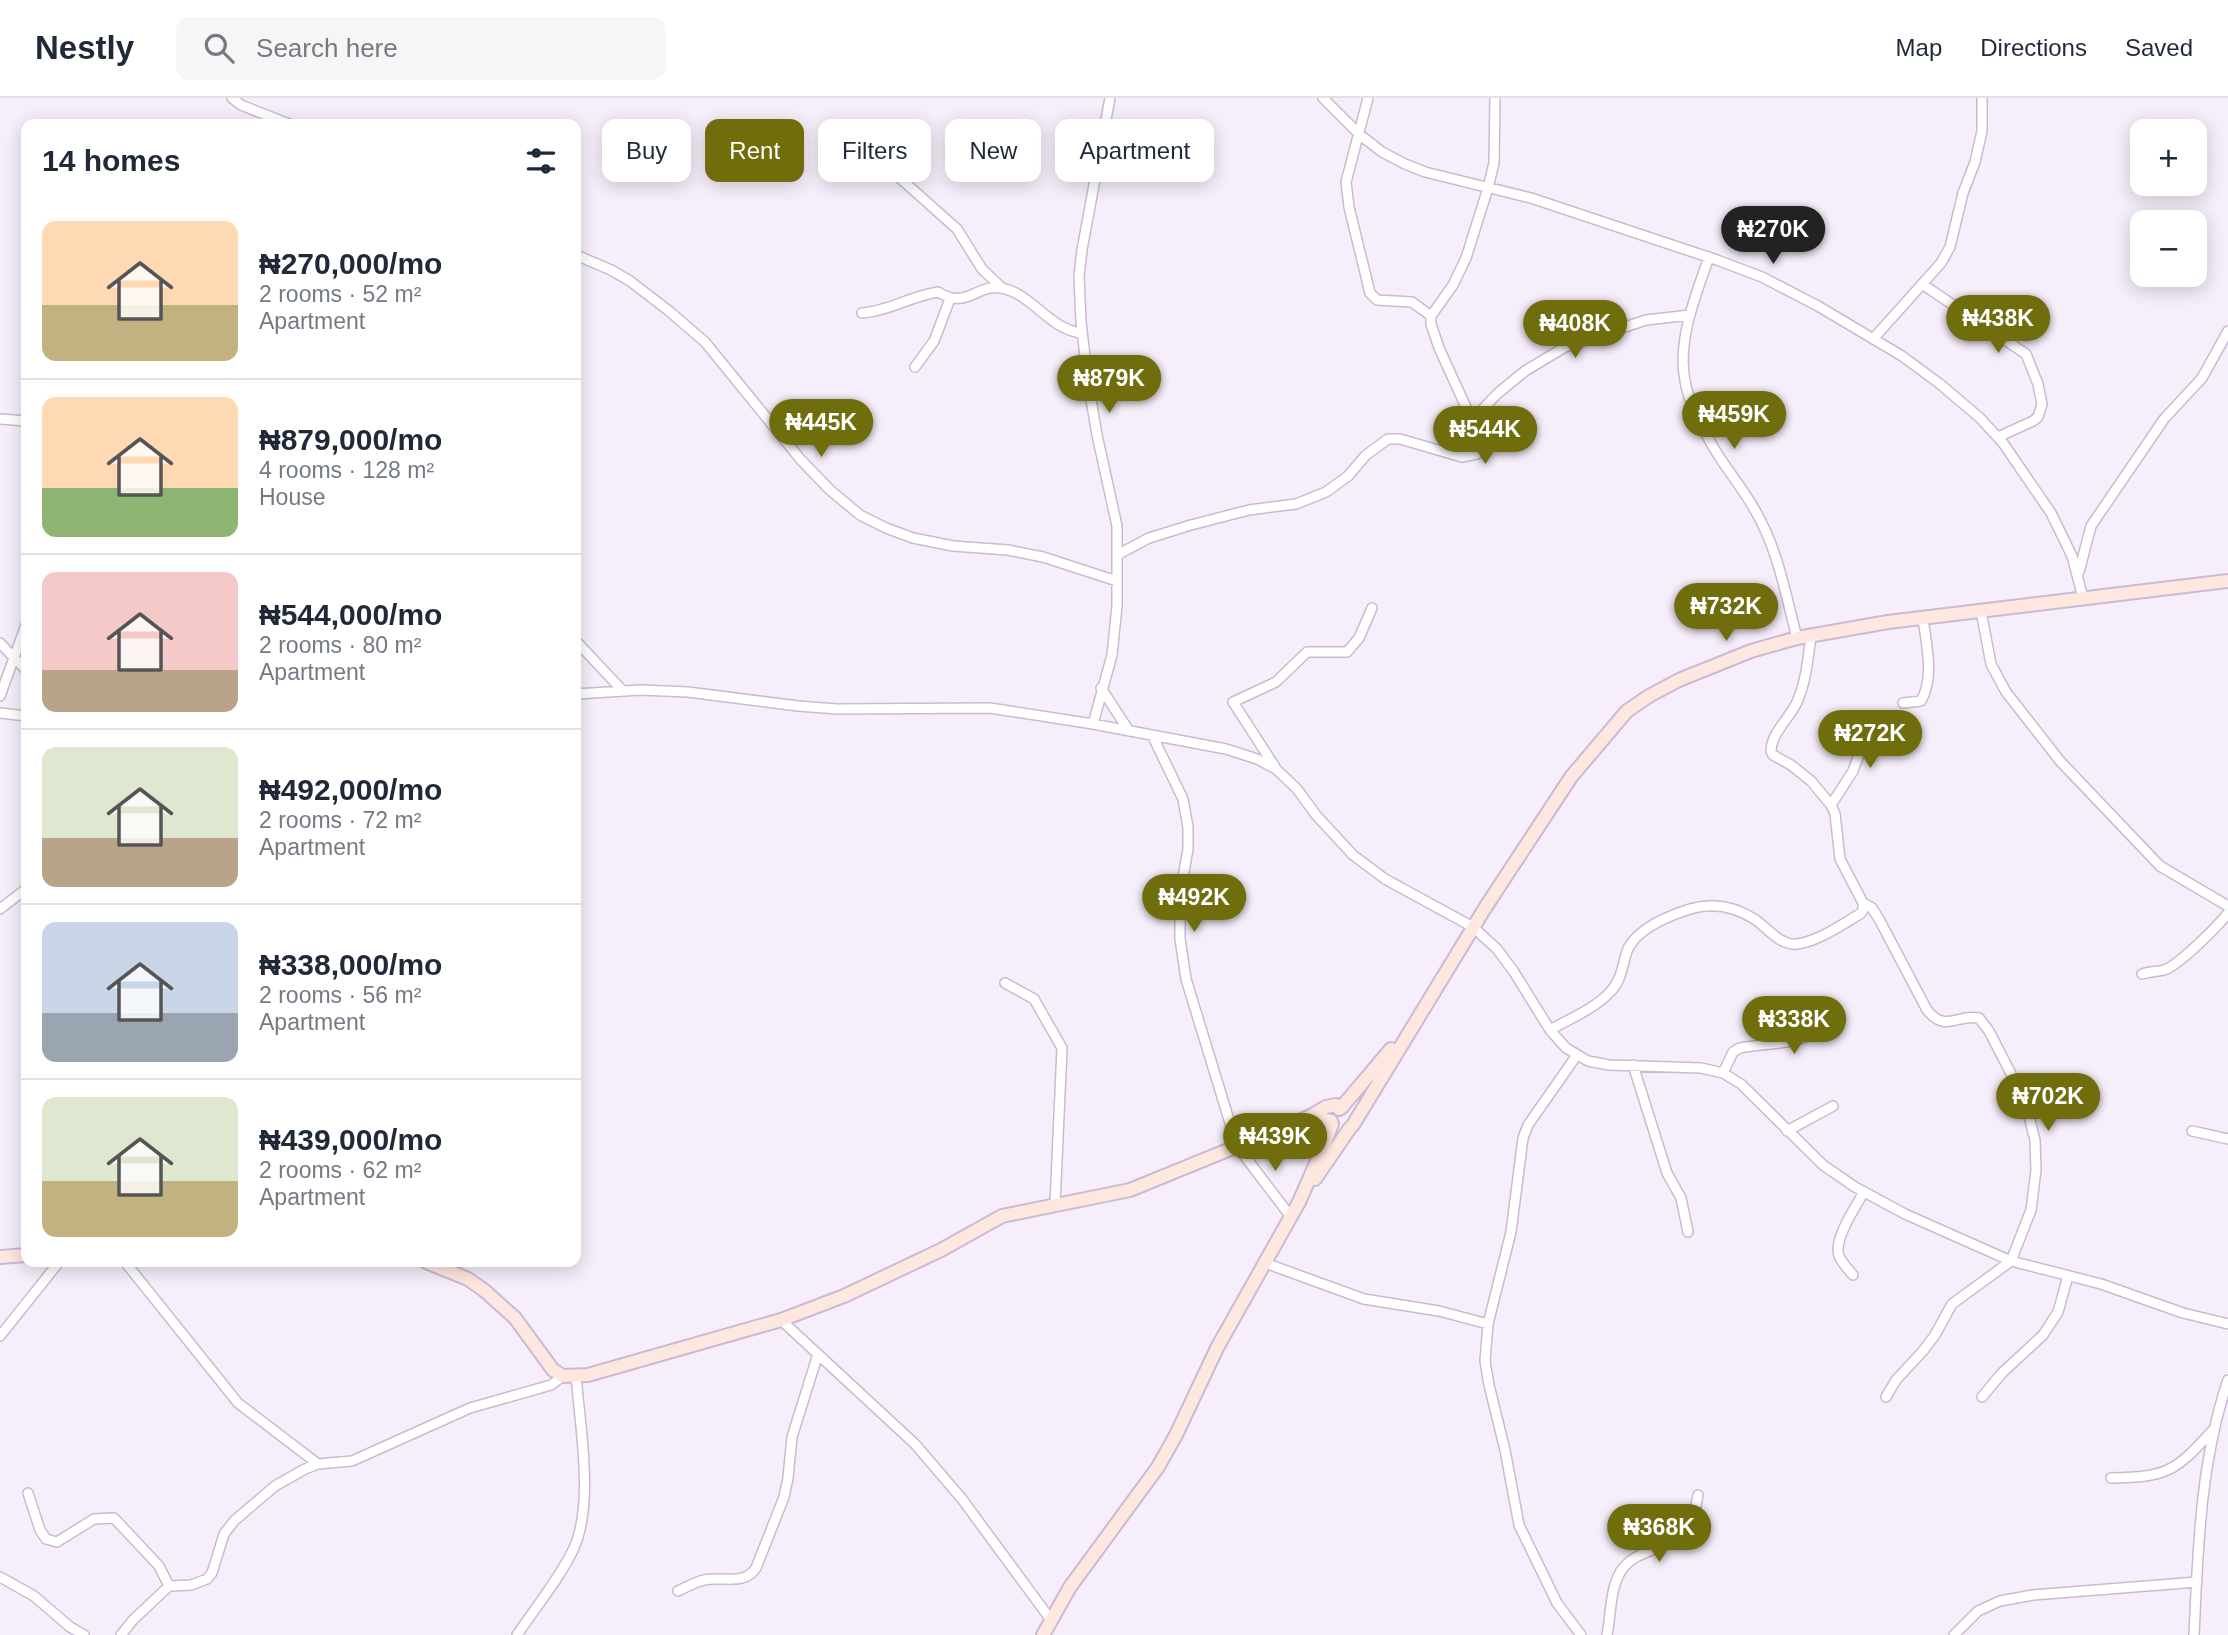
<!DOCTYPE html>
<meta charset="utf-8">
<style>
:root{--surface:#fff;--page:#f6f6f7;--text:#1f2937;--muted:#747a83;--line:#e0e1e3;--accent:#6f6d0c}
body{margin:0;font-family:Helvetica,sans-serif;background:var(--page);color:var(--text);height:100vh;display:flex;flex-direction:column;font-size:26px;white-space:nowrap}
*{box-sizing:border-box;margin:0}
p{font-size:23px;color:var(--muted)}
.icon{flex:none;width:38px;height:38px;fill:none;stroke:currentColor;stroke-width:2;stroke-linecap:round;stroke-linejoin:round}
.map{position:relative;flex:1;overflow:hidden}
.sheet{position:absolute;left:21px;top:21px;width:560px;height:1148px;display:flex;flex-direction:column;background:var(--surface);border-radius:14px;box-shadow:0 4px 18px #0003}
.sheet>*{flex:none}
.hud{position:absolute;left:602px;top:21px;width:665px;height:63px;display:flex;gap:14px}
.fabs{position:absolute;left:2130px;top:21px;display:grid;gap:14px}
.fabs a{display:grid;place-items:center;width:77px;height:77px;border-radius:14px;background:var(--surface);box-shadow:0 4px 18px #0003;font-size:35px}
.price{position:absolute;translate:-50% -60px;padding:0 16px;border-radius:24px;background:var(--accent);color:#fff;font-size:23px;line-height:46px;filter:drop-shadow(0 2px 4px #0008)}
.price::after{content:'';position:absolute;left:50%;top:42px;width:21px;height:16px;margin-left:-10px;background:inherit;clip-path:polygon(0 0,100% 0,50% 100%)}
.price.current{background:#222;color:#fff}
ul{padding:0;list-style:none}
li{display:flex;align-items:center;gap:21px;height:175px;padding:0 21px}
li+li{border-top:2px solid var(--line)}
li span{display:grid;place-items:center;flex:none;width:196px;height:140px;border-radius:14px;color:#555}
li>.icon{margin-inline-start:auto}
span .icon{width:84px;height:84px;fill:#fffc;stroke-width:1}
li b{font-size:30px}
h2{display:flex;justify-content:space-between;align-items:center;height:84px;padding:0 21px;font-size:30px}
.pill{padding:0 24px;border-radius:14px;background:var(--surface);box-shadow:0 4px 18px #0003;font-size:24px;line-height:63px}
.pill.current{background:var(--accent);color:#fff}
header{display:flex;align-items:center;gap:42px;box-sizing:border-box;height:98px;padding:0 35px;background:var(--surface);border-bottom:2px solid var(--line)}
header strong{font-size:33px}
nav{display:flex;gap:38px;margin-inline-start:auto;font-size:24px}
.search{width:490px;height:63px;background:var(--page);display:flex;align-items:center;gap:18px;box-sizing:border-box;padding:0 24px;border-radius:14px;color:var(--muted);font-size:26px}
.map>svg:first-child{display:block}
</style>
<header>
<strong>Nestly</strong>
<div class="search"><svg class="icon" aria-label="search" viewBox="0 0 24 24"><circle cx="10" cy="10" r="6"/><path d="M15 15l6 6"/></svg>Search here</div>
<nav><a>Map</a><a>Directions</a><a>Saved</a></nav>
</header>
<div class="map">
<svg width="2228" height="1537" viewBox="0 0 2228 1537">
<rect width="100%" height="100%" fill="#f6effb"/>
<g fill="none" stroke-linecap="round" stroke-linejoin="round">
<defs>
<path id="street" d="M232,0L241,7L289,26
M1323,0L1359,36L1382,54L1405,66L1425,74L1531,100L1717,162L1762,179L1818,208L1902,258L1940,286L1980,320L2003,345L2051,415L2072,458L2083,500
M1368,0L1346,84L1349,109L1370,195L1377,202L1412,204L1431,218
M892,73L957,131L982,171L1002,190
M576,157L611,172L630,183L669,213L705,244L801,362L830,392L860,417L886,430L913,440L953,448L1008,452L1043,459L1117,483
M1709,159C1696,197 1677,242 1685,283C1688,302 1702,330 1712,347C1725,370 1743,390 1756,414C1778,452 1786,498 1797,540
M1922,186L2026,256L2038,286L2042,306L2038,319L2033,323L1998,339
M862,215C889,213 911,198 938,194C967,212 976,186 1001,190C1032,195 1049,232 1082,235
M1873,241L1941,165L1950,149L1963,95L1975,64L1982,33V0
M915,269L934,243L950,201
M1470,320L1480,314L1497,296L1525,273L1565,249L1646,222L1690,217
M0,321L26,323
M1117,457L1149,440L1191,427L1249,412L1296,406L1326,394L1348,378L1366,357L1388,341H1400L1462,359L1477,356L1480,344L1476,331L1439,250L1431,226V218L1453,187L1466,160L1488,90L1494,65L1495,0
M2079,474L2091,428L2164,321L2202,280L2228,233
M1981,513L1991,566L2006,594L2060,663L2160,768L2228,808
M576,543L623,593
M0,545L26,572
M1101,590L1129,633
M576,596L640,592L688,594L798,608L837,611L990,610L1093,626L1226,651L1257,661L1276,671L1297,691L1316,717L1353,757L1385,781L1473,829L1497,851L1514,874L1550,932L1566,950L1588,963L1609,967L1701,970L1723,975L1741,986L1823,1067L1855,1089L1905,1116L2011,1163L2101,1186L2183,1215L2228,1226
M0,598L26,527
M1903,605L1921,603C1935,579 1926,546 1923,520
M0,615L26,618
M1093,626L1112,557L1117,508V428L1097,337L1088,284L1081,224L1079,178L1082,152L1110,0
M1152,637L1183,701L1188,729V751L1181,791L1180,815V841L1186,881L1237,1048L1291,1119
M1275,669L1233,604L1276,584L1307,554H1347L1359,540L1372,510
M1831,707L1853,673L1873,619
M1863,805L1872,810L1879,821L1927,912C1946,935 1956,916 1979,920L1989,933L2025,1003L2035,1042L2036,1072L2031,1112L2011,1163L1952,1206L1935,1237L1923,1253L1896,1282L1886,1299
M0,811L26,791
M2142,876C2150,873 2156,874 2164,872C2178,868 2218,828 2228,815
M1005,885L1034,901L1062,950L1055,1107
M1550,932C1569,921 1594,911 1609,895C1621,884 1622,870 1626,856C1633,832 1668,818 1690,811C1713,804 1736,809 1756,822C1768,831 1781,848 1797,846C1819,843 1841,827 1860,816L1863,812V805L1840,761L1835,716L1831,707L1811,683L1791,667L1773,657L1771,653C1771,635 1790,620 1797,604C1806,584 1808,560 1811,538
M1577,957L1528,1027L1523,1040L1511,1134L1488,1226L1485,1263L1489,1287L1505,1352L1519,1427L1557,1505L1581,1537
M1633,967L1667,1075L1681,1100L1688,1134
M1723,975L1733,954L1740,950C1777,943 1811,950 1835,914
M1787,1033L1833,1008
M2192,1033L2228,1041
M125,1164L238,1305L318,1366
M1265,1165L1364,1201L1439,1213L1488,1226
M1853,1177C1848,1171 1842,1165 1839,1158C1833,1142 1856,1108 1864,1094
M781,1222L915,1346L962,1401L1051,1522
M0,1238L59,1164
M1982,1299L2002,1275L2043,1237L2058,1214L2068,1178
M2111,1380C2167,1379 2175,1374 2212,1333
M28,1395L40,1432L46,1441L57,1444L94,1421L114,1420L159,1468L169,1488
M0,1479L34,1498L70,1529L84,1537
M678,1493C687,1489 695,1484 704,1482C723,1478 744,1488 756,1470L784,1399L788,1380L792,1339L818,1256
M121,1537L133,1522L169,1488L191,1487L207,1481L212,1475L224,1436L234,1423L275,1388L305,1371L318,1366L352,1363L470,1310L551,1287L563,1278
M517,1537C535,1510 560,1480 574,1450C594,1405 580,1328 576,1278
M1607,1537C1611,1517 1610,1490 1621,1473C1638,1447 1677,1454 1692,1424C1695,1416 1696,1406 1698,1397
M1954,1537L1978,1513L2000,1503L2033,1497L2197,1484
M2194,1537C2198,1451 2200,1365 2228,1282"/>
<path id="secondary" d="M1341,1010L1391,951
M1309,1019L1326,1009L1336,1007L1339,1011
M1353,1027L1485,810L1571,679L1627,613L1649,598L1679,582L1751,553L1797,540L1888,524L2228,483
M1315,1081L1350,1030
M0,1159L26,1157
M426,1164L468,1181L485,1193L515,1220L553,1272L563,1278L588,1277L781,1222L844,1198L941,1152L1002,1118L1130,1092L1309,1019L1331,1023
M1043,1537L1070,1489L1158,1369L1176,1337L1217,1250L1299,1104L1324,1047L1332,1026"/>
</defs>
<use href="#street" stroke="#cbb9d6" stroke-width="12"/>
<use href="#secondary" stroke="#cbb9d6" stroke-width="16"/>
<use href="#street" stroke="#fff" stroke-width="9"/>
<use href="#secondary" stroke="#fee7df" stroke-width="12"/>
</g>
</svg>
<div class="fabs">
<a>+</a>
<a>−</a>
</div>
<b class="price current" style="left:1773px;top:168px">₦270K</b>
<b class="price" style="left:1998px;top:257px">₦438K</b>
<b class="price" style="left:1575px;top:262px">₦408K</b>
<b class="price" style="left:1109px;top:317px">₦879K</b>
<b class="price" style="left:1734px;top:353px">₦459K</b>
<b class="price" style="left:821px;top:361px">₦445K</b>
<b class="price" style="left:1485px;top:368px">₦544K</b>
<b class="price" style="left:1726px;top:545px">₦732K</b>
<b class="price" style="left:1870px;top:672px">₦272K</b>
<b class="price" style="left:1194px;top:836px">₦492K</b>
<b class="price" style="left:1794px;top:958px">₦338K</b>
<b class="price" style="left:2048px;top:1035px">₦702K</b>
<b class="price" style="left:1275px;top:1075px">₦439K</b>
<b class="price" style="left:1659px;top:1466px">₦368K</b>
<div class="hud">
<a class="pill">Buy</a>
<a class="pill current">Rent</a>
<a class="pill">Filters</a>
<a class="pill">New</a>
<a class="pill">Apartment</a>
</div>
<section class="sheet">
<h2>14 homes<svg class="icon" aria-label="filters" viewBox="0 0 24 24"><path d="M4 7h16M4 17h16"/><circle cx="9" cy="7" r="2"/><circle cx="15" cy="17" r="2"/></svg></h2>
<ul>
<li><span style="background:linear-gradient(#ffd9b3 60%,#c2b280 0)"><svg class="icon" aria-label="home" viewBox="0 0 24 24"><path d="M3 11l9-7 9 7M6 9v11h12V9"/></svg></span><div><b>₦270,000/mo</b><p>2 rooms · 52 m²</p><p>Apartment</p></div></li>
<li><span style="background:linear-gradient(#ffd9b3 65%,#8fb573 0)"><svg class="icon" aria-label="home" viewBox="0 0 24 24"><path d="M3 11l9-7 9 7M6 9v11h12V9"/></svg></span><div><b>₦879,000/mo</b><p>4 rooms · 128 m²</p><p>House</p></div></li>
<li><span style="background:linear-gradient(#f6c9c9 70%,#b9a48a 0)"><svg class="icon" aria-label="home" viewBox="0 0 24 24"><path d="M3 11l9-7 9 7M6 9v11h12V9"/></svg></span><div><b>₦544,000/mo</b><p>2 rooms · 80 m²</p><p>Apartment</p></div></li>
<li><span style="background:linear-gradient(#dfe7d0 65%,#b9a48a 0)"><svg class="icon" aria-label="home" viewBox="0 0 24 24"><path d="M3 11l9-7 9 7M6 9v11h12V9"/></svg></span><div><b>₦492,000/mo</b><p>2 rooms · 72 m²</p><p>Apartment</p></div></li>
<li><span style="background:linear-gradient(#c9d6e8 65%,#9aa5b1 0)"><svg class="icon" aria-label="home" viewBox="0 0 24 24"><path d="M3 11l9-7 9 7M6 9v11h12V9"/></svg></span><div><b>₦338,000/mo</b><p>2 rooms · 56 m²</p><p>Apartment</p></div></li>
<li><span style="background:linear-gradient(#dfe7d0 60%,#c2b280 0)"><svg class="icon" aria-label="home" viewBox="0 0 24 24"><path d="M3 11l9-7 9 7M6 9v11h12V9"/></svg></span><div><b>₦439,000/mo</b><p>2 rooms · 62 m²</p><p>Apartment</p></div></li>
</ul>
</section>
</div>
